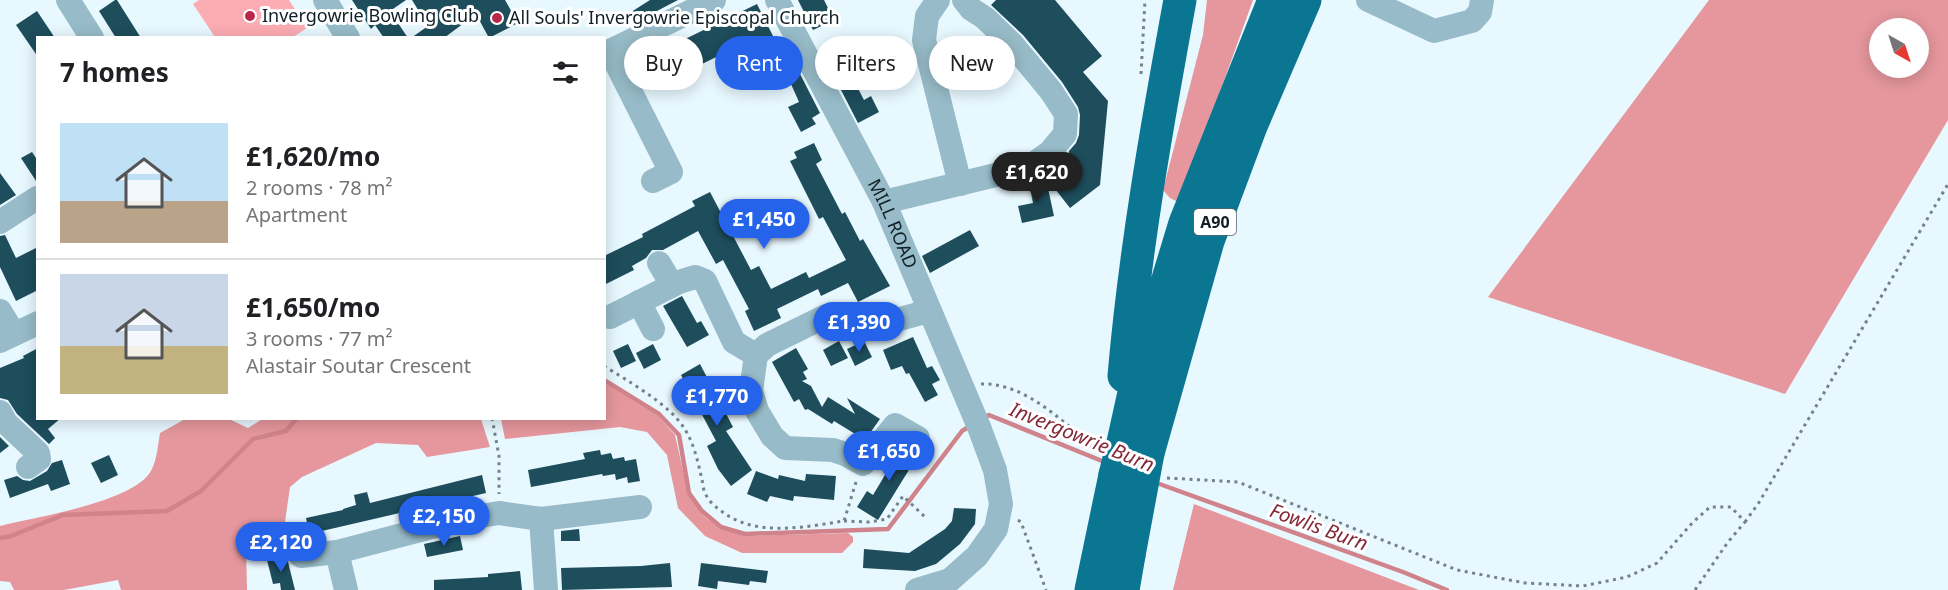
<!DOCTYPE html>
<meta charset="utf-8">
<style>
:root{--surface:#fff;--page:#f6f6f6;--text:#202124;--muted:#757577;--line:#e0e0e0;--accent:#2563eb}
body{margin:0;font-family:"Noto Sans",sans-serif;background:var(--page);color:var(--text);height:100vh;display:flex;flex-direction:column;font-size:22px;white-space:nowrap}
*{box-sizing:border-box;margin:0}
p{font-size:20px;color:var(--muted)}
.icon{flex:none;width:33px;height:33px;fill:none;stroke:currentColor;stroke-width:2;stroke-linecap:round;stroke-linejoin:round}
.map{position:relative;flex:1;overflow:hidden}
.panel{position:absolute;left:36px;top:36px;width:570px;height:384px;display:flex;flex-direction:column;background:var(--surface);border-radius:0px;box-shadow:0 3px 15px #0003}
.panel>*{flex:none}
.top-card{position:absolute;left:624px;top:36px;width:570px;height:54px;display:flex;gap:12px}
.needle{width:39px;rotate:141deg}
.buttons{position:absolute;left:1869px;top:18px;display:grid;gap:12px}
.buttons a{display:grid;place-items:center;width:60px;height:60px;border-radius:50%;background:var(--surface);box-shadow:0 3px 15px #0003;font-size:30px}
.price{position:absolute;translate:-50% -51px;padding:0 14px;border-radius:21px;background:var(--accent);color:#fff;font-size:20px;line-height:39px;filter:drop-shadow(0 2px 3px #0008)}
.price::after{content:'';position:absolute;left:50%;top:36px;width:18px;height:14px;margin-left:-9px;background:inherit;clip-path:polygon(0 0,100% 0,50% 100%)}
.price.on{background:#222;color:#fff}
ul{padding:0;list-style:none}
li{display:flex;align-items:center;gap:18px;height:150px;padding:0 24px}
li+li{border-top:2px solid var(--line)}
li span{display:grid;place-items:center;flex:none;width:168px;height:120px;border-radius:0px;color:#555}
li>.icon{margin-inline-start:auto}
span .icon{width:72px;height:72px;fill:#fffc;stroke-width:1}
li b{font-size:26px}
h2{display:flex;justify-content:space-between;align-items:center;height:72px;padding:0 24px;font-size:26px}
.tag{padding:0 21px;border-radius:27px;background:var(--surface);box-shadow:0 3px 15px #0003;font-size:21px;line-height:54px}
.tag.on{background:var(--accent);color:#fff}
.map>svg:first-child{display:block}
</style>
<div class="map">
<svg width="1948" height="590" viewBox="0 0 1948 590">
<rect width="100%" height="100%" fill="#e8f8ff"/>
<path fill="#fcacb3" d="M199,0H289L307,28L293,37H215L193,4Z"/>
<path fill="#e5979d" fill-rule="evenodd" d="M1207,0H1253L1180,203L1170,198L1163,190L1203,35Z
M1709,0H1948V120L1785,394L1488,297ZM1918,28V68H1880V28Z
M605,383L658,416L675,435L688,493L704,516L718,527L745,536L848,533L853,537V542L842,553H742L705,536L678,508L667,455L647,432L620,427L505,439L501,419L604,418Z
M264,418L481,419L490,447L427,457L418,445L376,443L302,477L290,487L285,522L246,546L247,590H121L118,580L64,590H14L10,582L0,581V526C35,517 137,502 152,469C157,459 158,444 160,433L185,419H229L248,428Z
M1194,504L1419,590H1173Z"/>
<g fill="none" stroke-linecap="round" stroke-linejoin="round">
<path stroke="#d0838a" stroke-width="4.5" d="M604,380L659,414L679,435L689,493L702,511L721,527L745,534L888,529L962,431L972,425
M984,418L989,415L1107,463
M1154,482L1403,572L1447,590
M0,538L11,536L63,515L167,511L201,491L253,439L286,431L297,418"/>
</g>
<path fill="#1e4d5c" d="M115,0H117L141,38H116L99,11Z
M352,0H406L390,11L408,38H384L375,25L371,29Z
M412,0H505L518,23L489,38L476,14L444,38H411L428,26Z
M650,0H678L634,23L628,14Z
M798,0H824L834,20L813,30Z
M996,0H1055L1102,56L1083,72L1108,101L1100,185L1070,208L1048,180L1068,165L1069,151L1076,143L1079,135L1080,115L1078,107L1062,82L1023,35L991,5Z
M757,4L778,46L761,55L753,39L649,90L636,63Z
M37,11L55,38H38V57L16,25Z
M836,46L864,100L871,96L879,112L858,123L822,53Z
M798,70L820,113L812,118L816,124L801,132L788,107L799,102L787,75Z
M814,143L822,160L816,164L842,214L845,212L860,241L863,239L890,286L858,302L848,283L821,296L818,289L777,309L781,318L754,331L745,311L749,309L723,260L716,264L698,231L663,250H652L646,258L632,266L634,270L604,285V256L643,237L642,234L695,206L692,201L710,192L751,270L759,266L771,289L806,272L809,278L846,260L823,217L819,219L790,161L797,158L794,152Z
M32,152L38,161V184L21,158Z
M0,173L16,195L0,205Z
M1046,179L1054,216L1022,223L1018,206L1033,203L1029,183Z
M970,230L979,246L930,273L922,256Z
M5,235L16,258L38,247V290L16,301L0,267V236Z
M682,296L697,323L701,321L709,335L687,347L663,306Z
M913,337L927,368L932,366L940,380L932,384L938,395L925,402L909,373L906,374L902,366L891,370L883,350Z
M839,341L848,358L831,366L823,350Z
M864,341L872,357L855,366L847,349Z
M628,344L636,361L621,368L613,351Z
M653,344L661,360L644,369L636,353Z
M38,348V418H61L48,429L55,438L49,444L17,414L8,400L0,398V368L24,358L23,356Z
M796,348L808,369L803,372L807,379L802,381L811,386L822,407L828,397L855,414L847,398L880,419L865,440L834,421L832,424L808,409L805,410L799,399L794,402L772,362Z
M700,364L733,427L726,431L752,470L731,486L718,469L707,446L716,441L681,375Z
M0,437L9,446L0,453Z
M898,443L912,451L920,452L878,520L857,507L867,491L873,495L894,460L889,457Z
M600,450L601,455L611,453L613,459L624,457L625,461L636,459L640,481L628,483L627,477L616,480L615,474L603,476L602,474L531,487L528,470L585,459L583,453Z
M109,455L118,475L101,483L91,463Z
M62,460L70,484L51,491L48,484L10,498L4,480L17,476L23,480L30,481L47,471L52,463Z
M756,471L778,479L779,475L805,481L806,474L836,476L834,500L794,496L793,501L770,496L767,502L747,494Z
M482,475L486,493L309,534L306,518L343,510V509L356,505L354,495L367,492L370,503Z
M954,508L976,509L975,524L960,544L936,564L915,571L863,568L864,549L909,553L945,529L952,521Z
M579,529L580,541H561V531Z
M460,536L463,550L427,557L424,544Z
M287,555V558L295,590H281L280,583L273,584L267,560Z
M670,563L672,587L562,590L561,568L641,566Z
M701,563L768,571L766,583L750,581L749,585L718,581L717,589L698,586Z
M520,571L522,590H434V580L488,577V574Z"/>
<g fill="none" stroke-linecap="round" stroke-linejoin="round">
<path stroke="#738389" stroke-width="3" stroke-dasharray="3 4.5" stroke-linecap="butt" d="M1141,74L1145,0
M604,366C628,381 669,404 684,428C694,443 698,462 702,480C703,484 703,489 705,493C708,500 714,506 720,510C754,538 804,527 844,521L856,482
M981,384C1025,382 1066,424 1097,451
M492,418L499,456V494
M1167,478L1238,482L1457,570L1525,583L1583,586L1627,577L1657,563L1693,522L1710,507H1731L1745,522L1728,542L1695,590
M1018,520L1021,522L1046,590
M844,521L869,522L887,519L903,496L925,517
M1745,522L1758,504L1948,184"/>
<g stroke="#97bbc8" stroke-width="24">
<path d="M68,0L92,38"/>
<path d="M325,0L348,38"/>
<path id="s1" d="M777,0L884,202L979,427L995,470L1001,504L996,529L977,556L950,580L917,590"/>
<path d="M938,0L927,16L924,40L960,184"/>
<path d="M1368,0L1434,31L1472,21L1480,12L1482,0"/>
<path d="M610,51L671,172L653,181"/>
<path d="M604,54L714,0"/>
<path d="M884,202L1029,167L1050,152L1065,134L1066,114L1051,91L1012,44L985,18L971,9L964,0"/>
<path d="M0,222L37,198"/>
<path d="M659,263L672,285"/>
<path d="M639,302L653,329"/>
<path d="M0,311L14,334"/>
<path d="M610,317L679,282L695,277L705,281L734,342L756,355"/>
<path d="M0,341L38,323"/>
<path d="M0,412L6,423L38,453L39,459L28,467"/>
<path d="M918,438L895,425L863,464L845,454L833,450L785,448L772,436L757,411L751,391L756,355L767,345L826,316H841L885,323L929,311"/>
<path d="M541,519L546,590"/>
<path d="M337,552L346,590"/>
<path d="M301,556L337,552L463,519L499,513L541,519L640,507"/>
</g>
<path stroke="#0b7692" stroke-width="33" d="M1124,376C1135,249 1157,125 1180,0
M1122,447L1135,388L1185,223L1274,0
M1148,453L1208,241L1251,126L1305,0
M1091,590L1115,475
M1123,590L1129,555"/>
<path stroke="#0b7692" stroke-width="33" d="M1115,475L1122,447
M1129,555L1148,453"/>
</g>
<g fill="#b92848" stroke="#fff" stroke-width="2">
<circle cx="250" cy="16" r="6"/>
<circle cx="497" cy="18" r="6"/>
</g>
<g text-anchor="middle" stroke-width="6" stroke-linejoin="round" paint-order="stroke">
<rect fill="#fff" stroke="#586367" stroke-width="1.5" x="1194" y="209" width="42" height="26" rx="4.5"/>
<g font-size="16" font-weight="bold" fill="#102026">
<text x="1215" y="228">A90</text>
</g>
<g font-size="18" fill="#102026" stroke="#fff" text-anchor="start">
<text x="262" y="22">Invergowrie Bowling Club</text>
<text x="509" y="24">All Souls' Invergowrie Episcopal Church</text>
</g>
<g font-size="18" fill="#102026" stroke="#fff">
<text dy="6" stroke="none"><textPath href="#s1" startOffset="252">MILL ROAD</textPath></text>
</g>
<g font-size="20" font-style="italic" fill="#842838" stroke="#fff">
<text transform="translate(1082 437) rotate(22)" y="7">Invergowrie Burn</text>
<text transform="translate(1319 527) rotate(20)" y="7">Fowlis Burn</text>
</g>
</g>
</svg>
<div class="buttons">
<a><svg class="needle" viewBox="-14 -14 28 28"><path d="M0-13l5 13h-10z" fill="#e53935"/><path d="M0 13l5-13h-10z" fill="#757577"/></svg></a>
</div>
<b class="price on" style="left:1037px;top:203px">£1,620</b>
<b class="price" style="left:764px;top:250px">£1,450</b>
<b class="price" style="left:859px;top:353px">£1,390</b>
<b class="price" style="left:717px;top:427px">£1,770</b>
<b class="price" style="left:889px;top:482px">£1,650</b>
<b class="price" style="left:444px;top:547px">£2,150</b>
<b class="price" style="left:281px;top:573px">£2,120</b>
<div class="top-card">
<a class="tag">Buy</a>
<a class="tag on">Rent</a>
<a class="tag">Filters</a>
<a class="tag">New</a>
</div>
<section class="panel">
<h2>7 homes<svg class="icon" aria-label="filters" viewBox="0 0 24 24"><path d="M4 7h16M4 17h16"/><circle cx="9" cy="7" r="2"/><circle cx="15" cy="17" r="2"/></svg></h2>
<ul>
<li><span style="background:linear-gradient(#bfe0f5 65%,#b9a48a 0)"><svg class="icon" aria-label="home" viewBox="0 0 24 24"><path d="M3 11l9-7 9 7M6 9v11h12V9"/></svg></span><div><b>£1,620/mo</b><p>2 rooms · 78 m²</p><p>Apartment</p></div></li>
<li><span style="background:linear-gradient(#c9d6e8 60%,#c2b280 0)"><svg class="icon" aria-label="home" viewBox="0 0 24 24"><path d="M3 11l9-7 9 7M6 9v11h12V9"/></svg></span><div><b>£1,650/mo</b><p>3 rooms · 77 m²</p><p>Alastair Soutar Crescent</p></div></li>
</ul>
</section>
</div>
